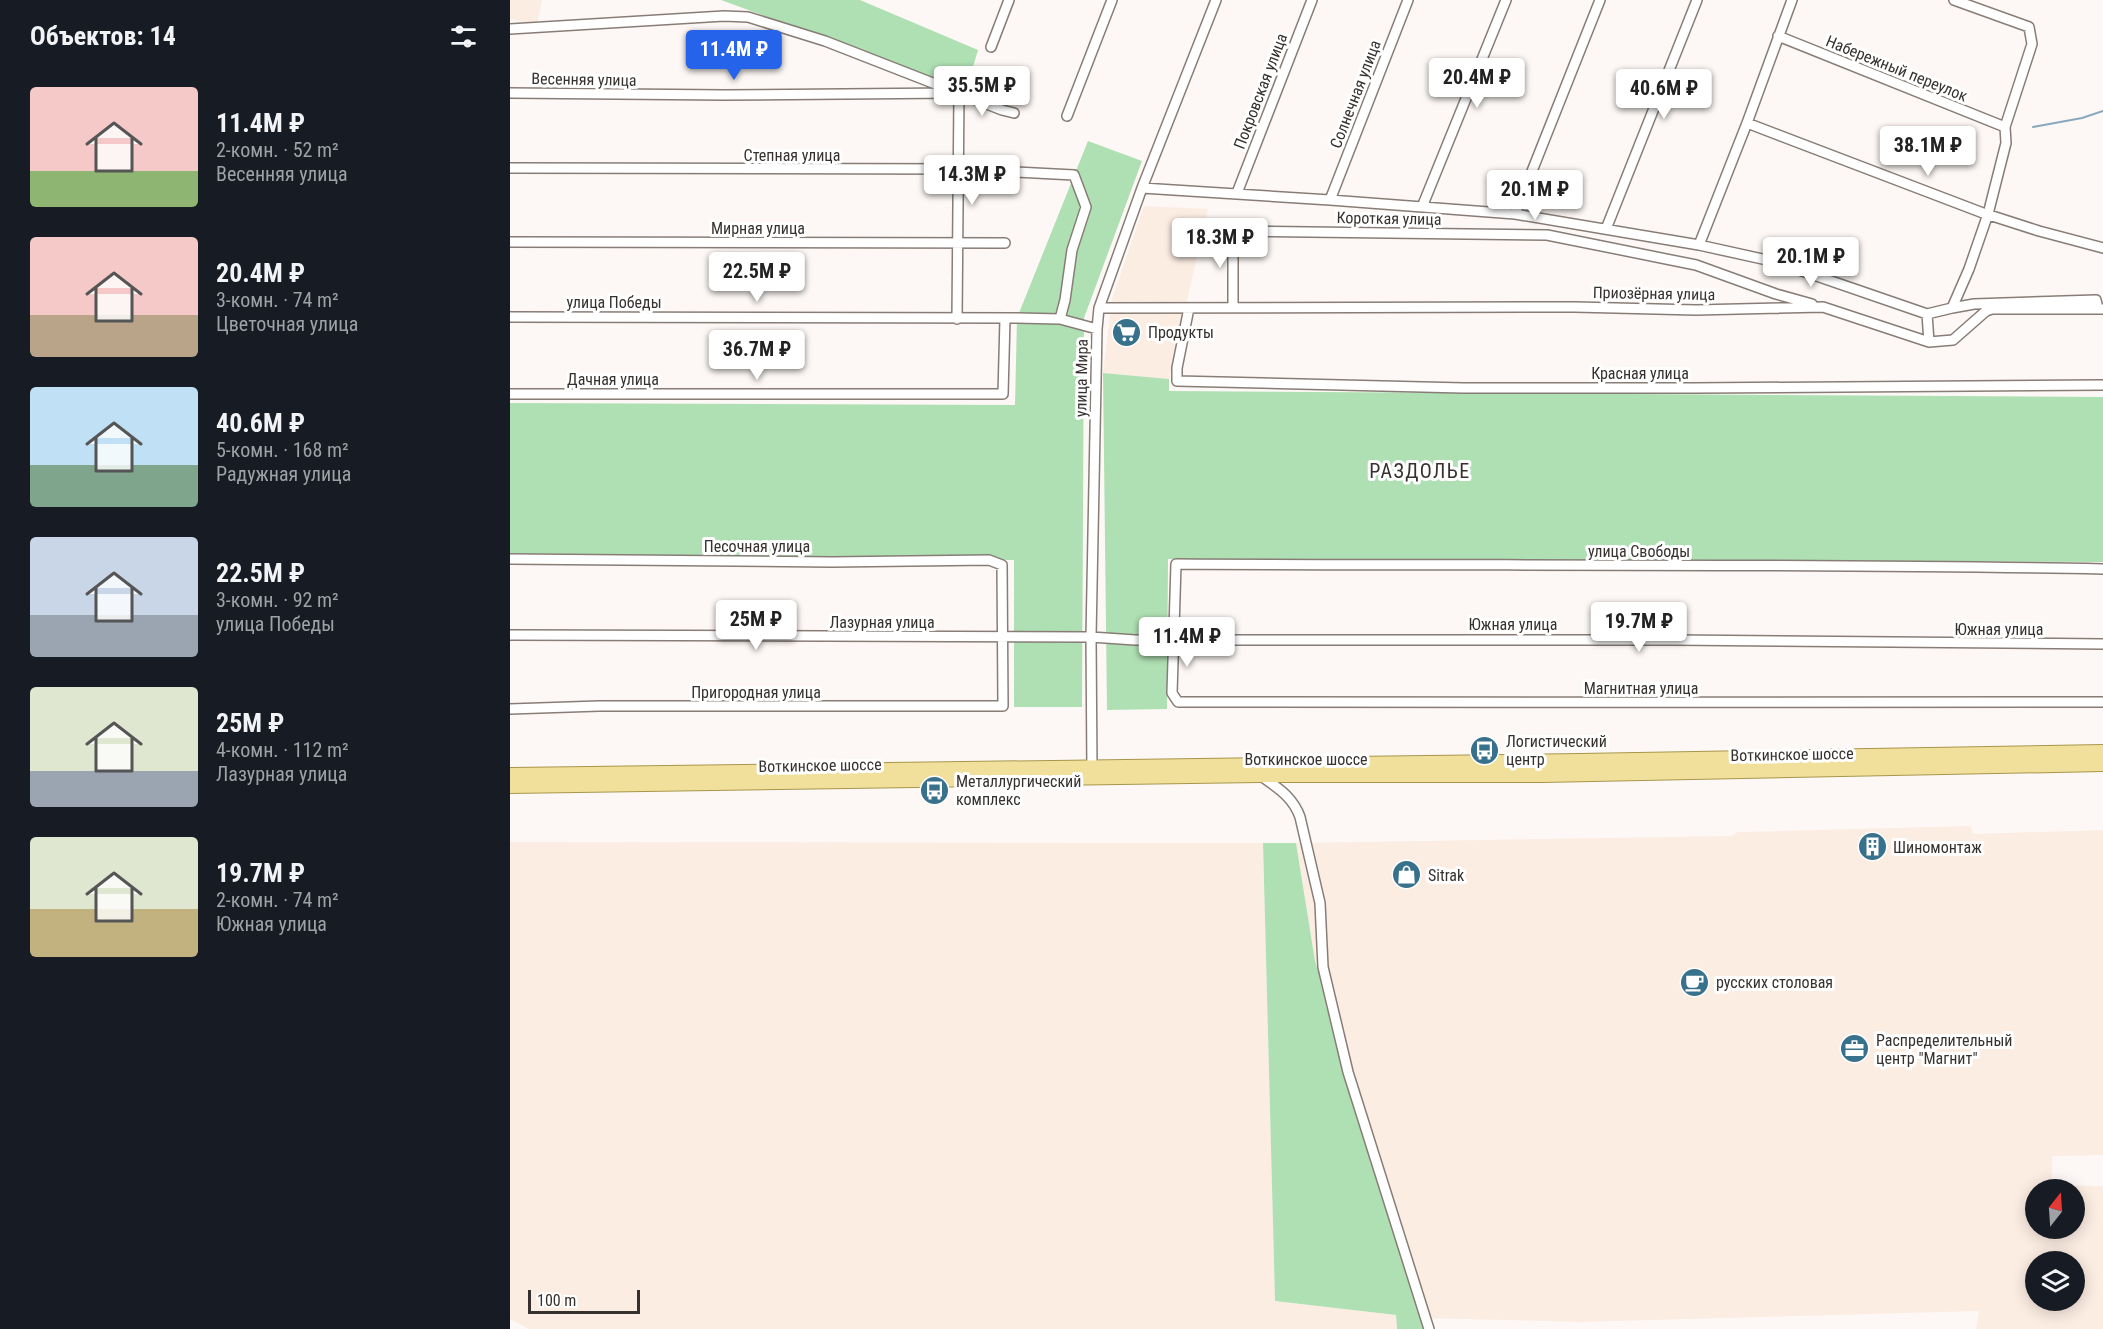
<!DOCTYPE html>
<html lang="ru">
<meta charset="utf-8">
<style>
:root{--surface:#171b24;--page:#20242c;--text:#f1f3f6;--muted:#9ea1a6;--accent:#2563eb}
body{margin:0;font-family:"Roboto Condensed",sans-serif;background:var(--page);color:var(--text);height:100vh;display:flex;flex-direction:column;font-size:22px;white-space:nowrap}
*{box-sizing:border-box;margin:0}
p{font-size:20px;color:var(--muted)}
.icon{flex:none;width:33px;height:33px;fill:none;stroke:currentColor;stroke-width:2;stroke-linecap:round;stroke-linejoin:round}
.map{position:relative;flex:1;overflow:hidden}
.side{display:flex;flex-direction:column;background:var(--surface);width:510px}
.side>*{flex:none}
.needle{width:39px;rotate:17deg}
.tools{position:absolute;left:1515px;top:1179px;display:grid;gap:12px}
.tools a{display:grid;place-items:center;width:60px;height:60px;border-radius:50%;background:var(--surface);box-shadow:0 3px 15px #0003;font-size:30px}
.scale{position:absolute;left:18px;bottom:15px;width:112px;box-sizing:border-box;padding-left:6px;border:3px solid #36312e;border-top:0;font-size:16px;line-height:21px;white-space:nowrap;color:#36312e;-webkit-text-stroke:4px #fff;paint-order:stroke}
.price{position:absolute;translate:-50% -51px;padding:0 14px;border-radius:6px;background:#fff;color:#222;font-size:20px;line-height:39px;filter:drop-shadow(0 2px 3px #0008)}
.price::after{content:'';position:absolute;left:50%;top:36px;width:18px;height:14px;margin-left:-9px;background:inherit;clip-path:polygon(0 0,100% 0,50% 100%)}
.price.active{background:var(--accent);color:#fff}
ul{padding:0;list-style:none}
li{display:flex;align-items:center;gap:18px;height:150px;padding:0 30px}
li span{display:grid;place-items:center;flex:none;width:168px;height:120px;border-radius:6px;color:#555}
li>.icon{margin-inline-start:auto}
span .icon{width:72px;height:72px;fill:#fffc;stroke-width:1}
li b{font-size:26px}
h2{display:flex;justify-content:space-between;align-items:center;height:72px;padding:0 30px;font-size:26px}
main{display:flex;flex:1;min-height:0}
.map>svg:first-child{display:block}
</style>
<main>
<section class="side">
<h2>Объектов: 14<svg class="icon" aria-label="filters" viewBox="0 0 24 24"><path d="M4 7h16M4 17h16"/><circle cx="9" cy="7" r="2"/><circle cx="15" cy="17" r="2"/></svg></h2>
<ul>
<li><span style="background:linear-gradient(#f6c9c9 70%,#8fb573 0)"><svg class="icon" aria-label="home" viewBox="0 0 24 24"><path d="M3 11l9-7 9 7M6 9v11h12V9"/></svg></span><div><b>11.4M ₽</b><p>2-комн. · 52 m²</p><p>Весенняя улица</p></div></li>
<li><span style="background:linear-gradient(#f6c9c9 65%,#b9a48a 0)"><svg class="icon" aria-label="home" viewBox="0 0 24 24"><path d="M3 11l9-7 9 7M6 9v11h12V9"/></svg></span><div><b>20.4M ₽</b><p>3-комн. · 74 m²</p><p>Цветочная улица</p></div></li>
<li><span style="background:linear-gradient(#bfe0f5 65%,#7fa58c 0)"><svg class="icon" aria-label="home" viewBox="0 0 24 24"><path d="M3 11l9-7 9 7M6 9v11h12V9"/></svg></span><div><b>40.6M ₽</b><p>5-комн. · 168 m²</p><p>Радужная улица</p></div></li>
<li><span style="background:linear-gradient(#c9d6e8 65%,#9aa5b1 0)"><svg class="icon" aria-label="home" viewBox="0 0 24 24"><path d="M3 11l9-7 9 7M6 9v11h12V9"/></svg></span><div><b>22.5M ₽</b><p>3-комн. · 92 m²</p><p>улица Победы</p></div></li>
<li><span style="background:linear-gradient(#dfe7d0 70%,#9aa5b1 0)"><svg class="icon" aria-label="home" viewBox="0 0 24 24"><path d="M3 11l9-7 9 7M6 9v11h12V9"/></svg></span><div><b>25M ₽</b><p>4-комн. · 112 m²</p><p>Лазурная улица</p></div></li>
<li><span style="background:linear-gradient(#dfe7d0 60%,#c2b280 0)"><svg class="icon" aria-label="home" viewBox="0 0 24 24"><path d="M3 11l9-7 9 7M6 9v11h12V9"/></svg></span><div><b>19.7M ₽</b><p>2-комн. · 74 m²</p><p>Южная улица</p></div></li>
</ul>
</section>
<div class="map">
<svg width="1593" height="1329" viewBox="0 0 1593 1329">
<rect width="100%" height="100%" fill="#fdf8f5"/>
<path fill="#fcede3" fill-rule="evenodd" d="M0,0H32L27,25L0,19Z
M634,206L698,209L659,379L593,373L602,299Z
M1461,826L1462,834L1593,830V1155L1542,1156V1185L1593,1186V1329H1466L1469,1311L1070,1322L913,1318L805,961L786,843L1221,836L1228,832H1235ZM1526,1190H1564V1228H1526ZM1526,1262H1564V1300H1526Z
M0,842L753,843L765,1301L886,1315L887,1329H19L0,1319Z"/>
<path fill="#afe0b3" d="M211,0H350L468,50L456,90Z
M578,141L632,161L574,318L572,707H504V560L0,558V403L505,405L507,318Z
M593,373L659,379V391L1593,397V562L658,559L657,709L597,710Z
M753,843H786L805,961L915,1329H887L886,1315L765,1301Z"/>
<g fill="none" stroke-linecap="round" stroke-linejoin="round">
<path stroke="#88a9bb" stroke-width="2" d="M1523,127L1572,118L1593,111"/>
<defs>
<path id="street" d="M0,29L214,16L238,17L315,41L492,110L504,113
M1268,36L1495,127
M481,47L499,0
M0,93L214,95L443,93
M557,116L602,0
M1237,123L1473,213L1529,231L1593,248
M0,168L448,169L564,175L576,207L562,250L555,300L550,319
M632,188L820,200L1005,214L1189,245L1266,262L1417,314
M727,193L802,0
M820,200L898,0
M912,207L996,0
M1005,214L1090,0
M1096,229L1187,0
M0,242L495,243
M1189,245L1237,123L1282,0
M723,307V231L1037,235L1186,265L1266,294L1302,304
M589,308L1065,307L1186,310L1313,307L1419,342L1443,340L1476,311L1482,309H1593
M679,308L667,368V381L953,388H1185L1593,385
M1442,308L1464,304L1586,300L1588,309
M1417,314L1442,308L1459,269L1478,214L1496,143L1495,127L1522,44L1519,27L1444,0
M1417,314L1419,342
M0,317L507,318L550,319L587,329
M447,319L449,93
M0,394H493L495,319
M0,559L322,562L479,560L492,565L493,706H89L0,709
M1593,569C1284,563 975,566 666,564L662,693L668,702C976,702 1285,703 1593,702
M0,635L581,637L625,640H1163L1593,644
M582,772L581,637L587,329L589,308L632,188L706,0
M751,776C768,788 783,797 790,817L810,903L813,967L838,1072L919,1329"/>
<path id="primary" d="M0,775L1070,761L1593,752
M0,786L750,775H1032L1593,764"/>
</defs>
<use href="#street" stroke="#887d76" stroke-width="12"/>
<use href="#primary" stroke="#a8964b" stroke-width="16"/>
<use href="#street" stroke="#fff" stroke-width="9"/>
<use href="#primary" stroke="#f0e09c" stroke-width="14"/>
</g>
<defs>
<symbol id="supermarket-disc" viewBox="-11 -11 22 22"><circle r="9.5" fill="#38718b" stroke="#fff"/><path d="M-6-5.5h2.5l.6 2H6L4.5 2H-2.5L-4.4-4H-6ZM-1.5 3.2a1.3 1.3 0 1 0 .1 0ZM3 3.2a1.3 1.3 0 1 0 .1 0Z" fill="#fff"/></symbol>
<symbol id="bus-disc" viewBox="-11 -11 22 22"><circle r="9.5" fill="#38718b" stroke="#fff"/><path d="M-5-6H5V4H4V6H2V4H-2V6H-4V4H-5ZM-3.5-4V0h7V-4ZM-3.5 1.2v1.5H-2V1.2ZM2 1.2v1.5H3.5V1.2Z" fill="#fff"/></symbol>
<symbol id="building-disc" viewBox="-11 -11 22 22"><circle r="9.5" fill="#38718b" stroke="#fff"/><path d="M-4-6H4V6H1V3H-1V6H-4ZM-2.5-4.3h1.7v1.8h-1.7ZM.8-4.3h1.7v1.8H.8ZM-2.5-1h1.7V.8h-1.7ZM.8-1h1.7V.8H.8Z" fill="#fff"/></symbol>
<symbol id="shop-disc" viewBox="-11 -11 22 22"><circle r="9.5" fill="#38718b" stroke="#fff"/><path d="M-5-2.5h2.3a2.7 3.5 0 0 1 5.4 0H5L5.5 6h-11ZM-1.5-2.5h3a1.5 2.3 0 0 0-3 0Z" fill="#fff"/></symbol>
<symbol id="cafe-disc" viewBox="-11 -11 22 22"><circle r="9.5" fill="#38718b" stroke="#fff"/><path d="M-5.5-4.5H6V0H3Q3 3.5 0 3.5H-2.5Q-5.5 3.5-5.5 0ZM3-3.2v2h1.7v-2ZM-6 4.5H4V6H-6Z" fill="#fff"/></symbol>
<symbol id="office-disc" viewBox="-11 -11 22 22"><circle r="9.5" fill="#38718b" stroke="#fff"/><path d="M-6-3h4V-5.5h4V-3h4V5H-6ZM-1-4.5V-3h2v-1.5ZM-6 0V1H6V0Z" fill="#fff"/></symbol>
</defs>
<g fill-rule="evenodd">
<use href="#supermarket-disc" x="600" y="316" width="33" height="33"/>
<use href="#bus-disc" x="958" y="734" width="33" height="33"/>
<use href="#bus-disc" x="408" y="774" width="33" height="33"/>
<use href="#building-disc" x="1346" y="830" width="33" height="33"/>
<use href="#shop-disc" x="880" y="858" width="33" height="33"/>
<use href="#cafe-disc" x="1168" y="966" width="33" height="33"/>
<use href="#office-disc" x="1328" y="1032" width="33" height="33"/>
</g>
<g text-anchor="middle" stroke-width="6" stroke-linejoin="round" paint-order="stroke">
<g font-size="16" fill="#36312e" stroke="#fff">
<text transform="translate(1387 68) rotate(22)" y="6">Набережный переулок</text>
<text transform="translate(74 79) rotate(1)" y="6">Весенняя улица</text>
<text transform="translate(750 91) rotate(-69)" y="6">Покровская улица</text>
<text transform="translate(845 94) rotate(-69)" y="6">Солнечная улица</text>
<text x="282" y="161">Степная улица</text>
<text transform="translate(879 218) rotate(1)" y="6">Короткая улица</text>
<text x="248" y="234">Мирная улица</text>
<text transform="translate(1144 293) rotate(1)" y="6">Приозёрная улица</text>
<text x="104" y="308">улица Победы</text>
<text x="1130" y="379">Красная улица</text>
<text transform="translate(571 378) rotate(-89)" y="6">улица Мира</text>
<text x="103" y="385">Дачная улица</text>
<text x="247" y="552">Песочная улица</text>
<text x="1129" y="557">улица Свободы</text>
<text x="372" y="628">Лазурная улица</text>
<text x="1003" y="630">Южная улица</text>
<text x="1489" y="635">Южная улица</text>
<text x="1131" y="694">Магнитная улица</text>
<text x="246" y="698">Пригородная улица</text>
<text transform="translate(1282 754) rotate(-1)" y="6">Воткинское шоссе</text>
<text x="796" y="765">Воткинское шоссе</text>
<text transform="translate(310 765) rotate(-1)" y="6">Воткинское шоссе</text>
</g>
<g font-size="16" fill="#36312e" stroke="#fff" text-anchor="start">
<text x="638" y="338">Продукты</text>
<text x="996" y="747">Логистический<tspan x="996" dy="18">центр</tspan></text>
<text x="446" y="787">Металлургический<tspan x="446" dy="18">комплекс</tspan></text>
<text x="1383" y="853">Шиномонтаж</text>
<text x="918" y="881">Sitrak</text>
<text x="1206" y="988">русских столовая</text>
<text x="1366" y="1046">Распределительный<tspan x="1366" dy="18">центр "Магнит"</tspan></text>
</g>
<g font-size="20" letter-spacing="1.5" fill="#36312e" stroke="#fff">
<text x="910" y="478">РАЗДОЛЬЕ</text>
</g>
</g>
</svg>
<div class="tools">
<a><svg class="needle" viewBox="-14 -14 28 28"><path d="M0-13l5 13h-10z" fill="#e53935"/><path d="M0 13l5-13h-10z" fill="#9ea1a6"/></svg></a>
<a><svg class="icon" aria-label="layers" viewBox="0 0 24 24"><path d="M12 4l9 5-9 5-9-5zM3 14l9 5 9-5"/></svg></a>
</div>
<div class="scale">100 m</div>
<b class="price active" style="left:224px;top:81px">11.4M ₽</b>
<b class="price" style="left:967px;top:109px">20.4M ₽</b>
<b class="price" style="left:472px;top:117px">35.5M ₽</b>
<b class="price" style="left:1154px;top:120px">40.6M ₽</b>
<b class="price" style="left:1418px;top:177px">38.1M ₽</b>
<b class="price" style="left:462px;top:206px">14.3M ₽</b>
<b class="price" style="left:1025px;top:221px">20.1M ₽</b>
<b class="price" style="left:710px;top:269px">18.3M ₽</b>
<b class="price" style="left:1301px;top:288px">20.1M ₽</b>
<b class="price" style="left:247px;top:303px">22.5M ₽</b>
<b class="price" style="left:247px;top:381px">36.7M ₽</b>
<b class="price" style="left:246px;top:651px">25M ₽</b>
<b class="price" style="left:1129px;top:653px">19.7M ₽</b>
<b class="price" style="left:677px;top:668px">11.4M ₽</b>
</div>
</main>
